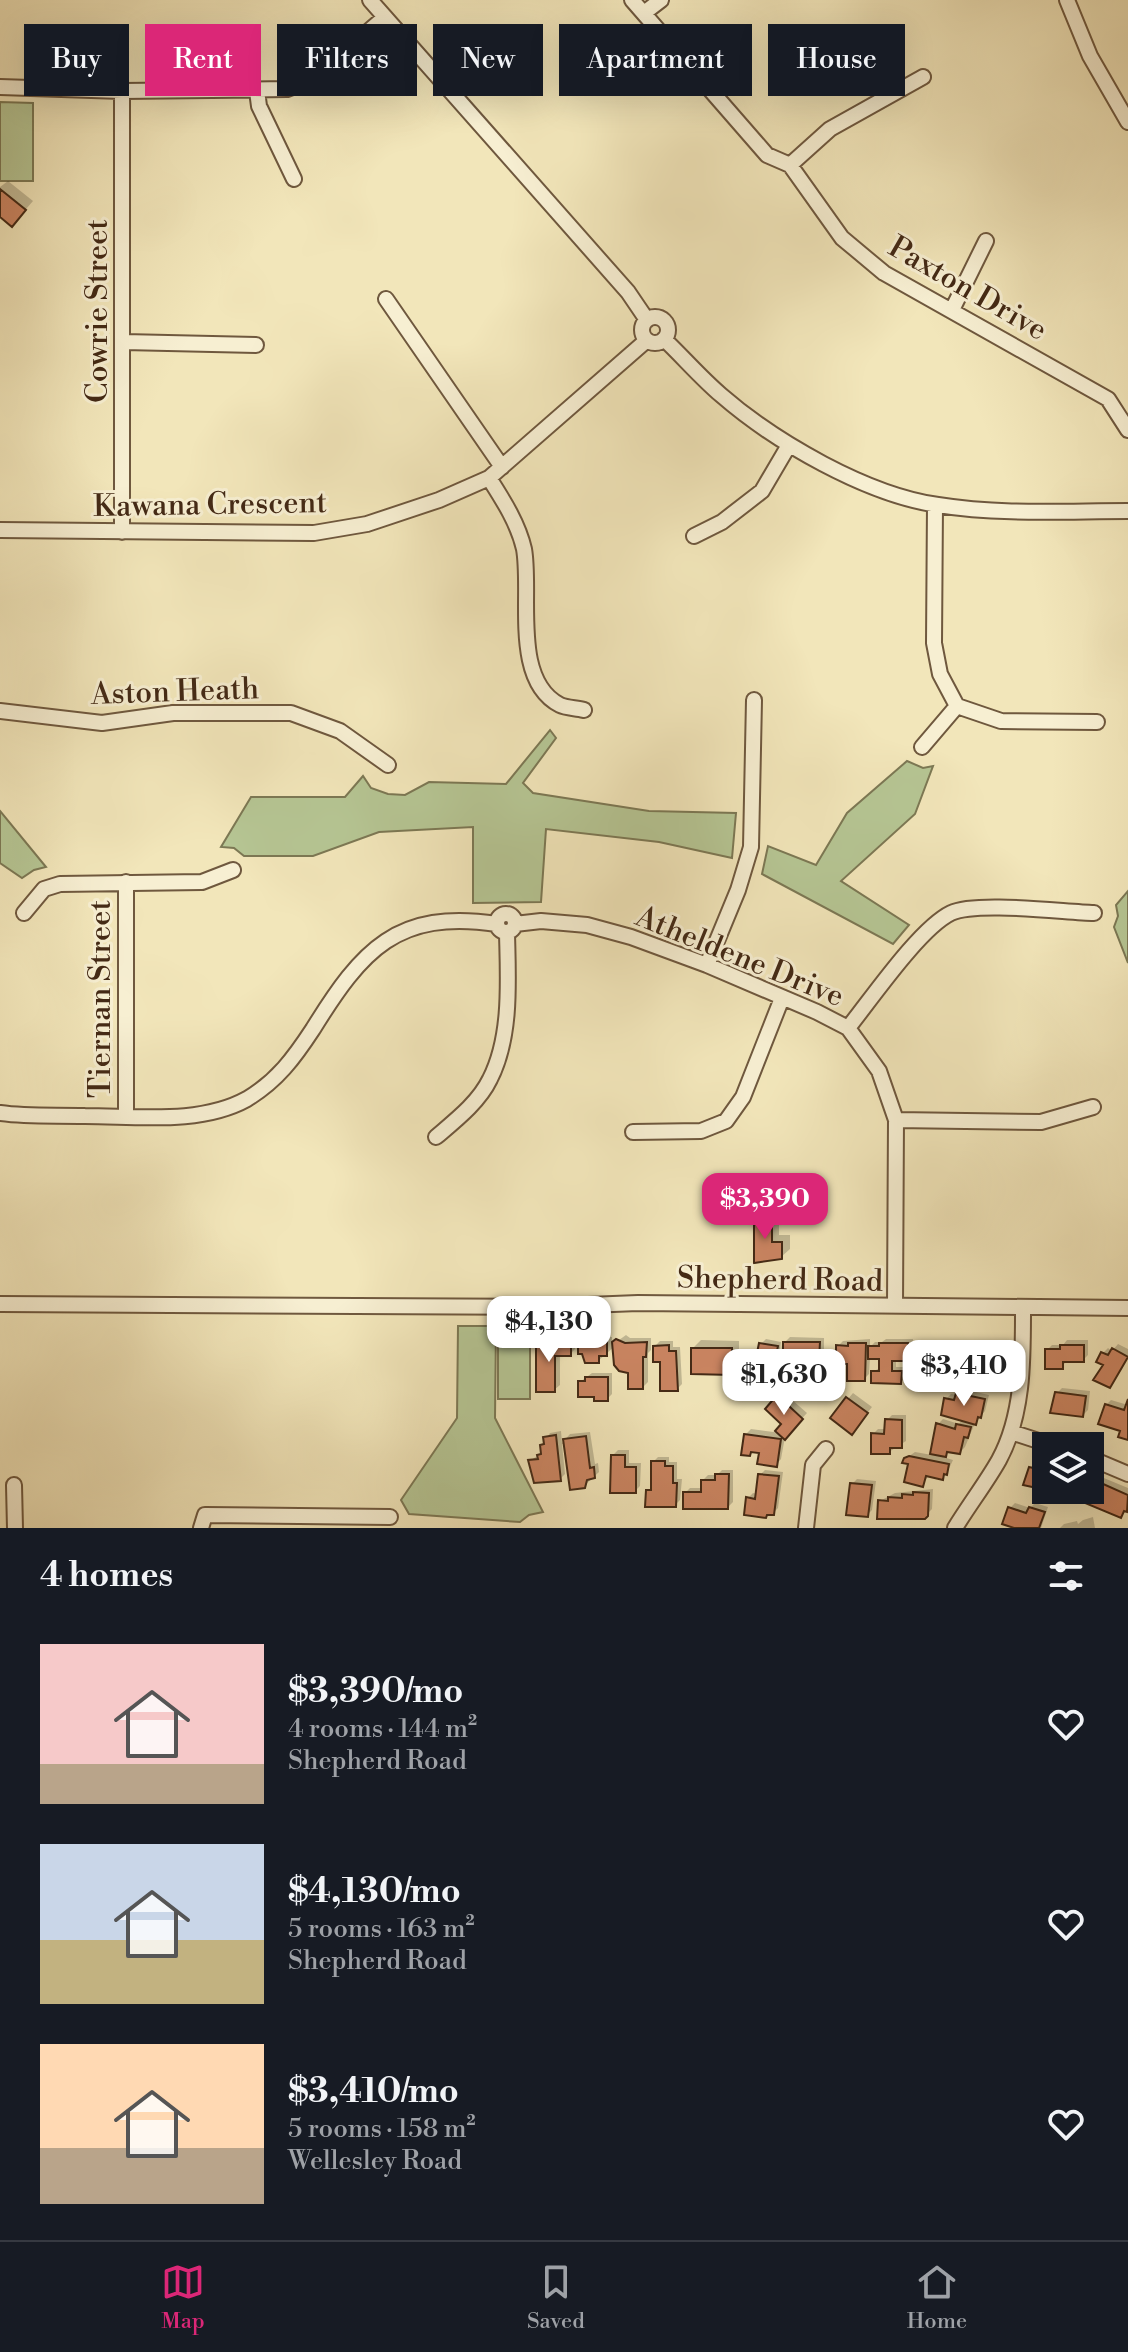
<!DOCTYPE html>
<meta charset="utf-8">
<style>
:root{--surface:#171b24;--page:#242831;--text:#f1f3f6;--muted:#9ea1a6;--line:#363941;--accent:#db2777}
body{margin:0;font-family:"Libre Bodoni",serif;background:var(--page);color:var(--text);height:100vh;display:flex;flex-direction:column;font-size:30px;white-space:nowrap}
*{box-sizing:border-box;margin:0}
p{font-size:26px;color:var(--muted)}
.icon{flex:none;width:44px;height:44px;fill:none;stroke:currentColor;stroke-width:2;stroke-linecap:round;stroke-linejoin:round}
.map{position:relative;height:1528px;overflow:hidden}
.details{display:flex;flex-direction:column;background:var(--surface);flex:1}
.details>*{flex:none}
.guide{position:absolute;left:24px;top:24px;width:1080px;height:72px;display:flex;gap:16px}
.buttons{position:absolute;left:1032px;top:1432px;display:grid;gap:16px}
.buttons a{display:grid;place-items:center;width:72px;height:72px;border-radius:0px;background:var(--surface);box-shadow:0 8px 32px #0002;font-size:40px}
.price{position:absolute;translate:-50% -68px;padding:0 18px;border-radius:16px;background:#fff;color:#222;font-size:26px;line-height:52px;filter:drop-shadow(0 2px 4px #0008)}
.price::after{content:'';position:absolute;left:50%;top:48px;width:24px;height:18px;margin-left:-12px;background:inherit;clip-path:polygon(0 0,100% 0,50% 100%)}
.price.current{background:var(--accent);color:#fff}
ul{padding:0;list-style:none}
li{display:flex;align-items:center;gap:24px;height:200px;padding:0 40px}
li span{display:grid;place-items:center;flex:none;width:224px;height:160px;border-radius:0px;color:#555}
li>.icon{margin-inline-start:auto}
span .icon{width:96px;height:96px;fill:#fffc;stroke-width:1}
li b{font-size:34px}
h2{display:flex;justify-content:space-between;align-items:center;height:96px;padding:0 40px;font-size:34px}
.tag{padding:0 28px;border-radius:0px;background:var(--surface);box-shadow:0 8px 32px #0002;font-size:28px;line-height:72px}
.tag.current{background:var(--accent);color:#fff}
.tabs{display:flex;justify-content:space-around;align-items:center;height:112px;border-top:2px solid var(--line);background:var(--surface);font-size:22px;color:var(--muted)}
.tabs a{display:grid;justify-items:center;gap:4px}
.tabs .current{color:var(--accent)}
.map>svg:first-child{display:block}
</style>
<div class="map">
<svg width="1128" height="1528" viewBox="0 0 1128 1528">
<rect width="100%" height="100%" fill="#f2e6ba"/>
<filter id="stains"><feTurbulence type="fractalNoise" baseFrequency=".0025" numOctaves="4"/><feColorMatrix values="0 0 0 0 .2 0 0 0 0 .09 0 0 0 0 .02 0 0 0 .5 -.17"/></filter>
<radialGradient id="worn" r=".72"><stop offset=".6" stop-color="#630" stop-opacity="0"/><stop offset="1" stop-color="#630" stop-opacity=".3"/></radialGradient>
<path fill="#b6c694" stroke="#7c7854" stroke-width="2" d="M0,102L33,103V181H0Z
M550,730L556,738L523,783L533,793L649,811L736,813L732,858L659,842L546,829L541,902L473,903V827L379,832L313,856H244L234,848L221,847L251,797H345L363,776L371,788L388,794L405,795L429,782L506,784Z
M907,761L923,768L933,766L915,814L841,881L909,925L893,944L762,874L768,846L816,865L847,813Z
M0,811L46,867L34,870L22,878L0,863Z
M1128,891V963L1114,927L1118,916L1116,905Z
M458,1326H496L495,1418L543,1512L529,1515L520,1522L409,1514L401,1500L457,1418Z
M498,1332H530V1399H498Z"/>
<path fill="#0003" d="M8,181L33,201L20,216L0,215V187Z
M764,1209H779V1235H790V1249L781,1257L756,1217Z
M626,1335L630,1338H651V1350L648,1353V1382L643,1387L615,1346L598,1361L580,1341L585,1336L612,1337V1345Z
M543,1337H575V1349L570,1354H560V1385L554,1390L538,1342Z
M790,1337L824,1338V1354L819,1359L807,1358V1364L802,1369L785,1342Z
M766,1339L781,1342L775,1377L770,1382L750,1363L758,1358L761,1344Z
M870,1339V1347L875,1342H882L886,1339H913L912,1354L907,1359H896V1367H906V1377L901,1382L873,1372L881,1367L882,1357H870L869,1374L864,1379L838,1346L843,1341Z
M701,1340L739,1341V1364L731,1373L693,1348Z
M927,1340L958,1342L959,1358L950,1371H944L940,1376L922,1345Z
M1067,1340H1088V1355L1083,1360H1067L1062,1367L1047,1350L1052,1345H1063Z
M660,1341H673V1347H680L682,1384L677,1389L655,1346Z
M1118,1344L1128,1349V1358L1110,1386L1103,1353L1108,1348L1112,1351Z
M592,1373H612V1394L607,1399L580,1382Z
M1062,1388L1090,1391L1088,1410L1083,1415L1057,1393Z
M963,1389L989,1395L985,1411L975,1423L965,1447L960,1452L950,1450L943,1457L953,1460L947,1473L942,1478L929,1475L922,1485L911,1462L905,1459L915,1452L932,1455L938,1424L943,1419L959,1424L962,1420L946,1399L951,1394L957,1395Z
M783,1392L807,1413L785,1437L781,1459L776,1465L761,1451H753L750,1454L746,1434L751,1429L781,1433L784,1424L768,1409Z
M853,1393L872,1407L856,1427L832,1418Z
M1111,1400L1128,1405V1438L1106,1405Z
M892,1415H906V1441L889,1452L873,1434L878,1429H886L887,1420Z
M561,1431L562,1443L570,1434L590,1432L595,1464L598,1463L599,1472L584,1486L566,1444H562L565,1474L560,1479L530,1461L543,1452L542,1445L550,1433Z
M618,1450H629V1463H641L640,1486L635,1491L613,1455Z
M658,1457H669V1462H677V1479H682L680,1500L675,1505L648,1491L653,1486V1462Z
M1035,1463L1046,1467V1488L1030,1468Z
M722,1470H733V1502L728,1507L685,1493L690,1488H703V1480L708,1475H717Z
M765,1470L783,1472L778,1508L773,1513L748,1498L753,1493L758,1494L760,1475Z
M1099,1476L1128,1488V1505L1122,1513L1094,1481Z
M857,1479L876,1481L872,1510L867,1515L852,1484Z
M933,1489L932,1509L927,1514L880,1501L895,1493Z
M1015,1503L1030,1508L1035,1503L1048,1507L1041,1528H1020L1010,1508Z
M1093,1517L1095,1528H1060L1064,1524L1077,1521L1078,1524L1083,1520Z"/>
<path fill="#cb8562" stroke="#432915" stroke-width="2" d="M0,189L26,210L12,227L0,217Z
M754,1216H772V1242H782V1259L754,1263Z
M616,1339L625,1343L647,1342L646,1357H643V1389H628V1373L619,1371L614,1365L612,1342Z
M578,1341H607V1356H599V1363H585L582,1354H578Z
M536,1342H571V1356H555V1392H536Z
M783,1342H820L819,1361L802,1360V1371H783Z
M759,1343L778,1346L770,1385L745,1380L749,1362L755,1363Z
M848,1343H866L865,1381H847V1364H836V1345L848,1346Z
M879,1343H908V1361H892V1371H902L901,1384L871,1383V1371H879V1359H868V1346H879Z
M920,1344L953,1346L955,1365H951V1373H941V1378H927V1371H919Z
M669,1345V1351H676L678,1391H660V1362H653V1346Z
M1060,1345H1084V1362H1063V1369H1045V1349H1060Z
M691,1348H732V1375L691,1374Z
M1112,1348L1128,1357L1110,1388L1093,1380L1103,1365L1096,1362L1101,1352L1108,1355Z
M585,1377H608V1401H594V1397H578V1381H585Z
M1055,1392L1086,1396L1083,1417L1050,1413Z
M956,1393L985,1399L981,1418L978,1417L976,1425L941,1415L944,1398L954,1400Z
M777,1395L803,1419L785,1440L775,1431L781,1424L765,1409Z
M846,1397L868,1413L852,1435L830,1418Z
M1128,1399V1440L1118,1437L1120,1431L1098,1424L1105,1404L1124,1410Z
M885,1419L902,1420V1448H890V1454H871V1433L884,1434Z
M936,1423L955,1429L956,1424L971,1427L968,1438L964,1437L960,1454L947,1452L946,1457L930,1454Z
M744,1434L781,1439L777,1467L757,1464L759,1453L751,1452L750,1456L741,1455Z
M556,1435L561,1481L534,1483L528,1460L538,1459L537,1455L541,1454L540,1445L544,1444L543,1437Z
M586,1436L590,1468L594,1467L595,1478L587,1480L585,1488L570,1490L563,1439Z
M611,1455H625V1467H636V1493H610Z
M909,1456L949,1464L947,1475L944,1474L943,1480L926,1476L923,1487L904,1482L908,1464L902,1463L904,1458Z
M651,1461H665V1466H673V1483H677L676,1507H645L646,1490H651Z
M1029,1467L1046,1471V1490L1023,1485Z
M715,1474H729L728,1509H683V1492H701V1480H715Z
M758,1474L779,1476L774,1515H767L766,1518L744,1515L746,1497L755,1499Z
M1092,1479L1128,1495L1127,1512L1124,1511L1121,1518L1085,1503Z
M850,1483L872,1485L868,1517L846,1515Z
M1067,1490H1080L1077,1500L1065,1496Z
M913,1492L929,1493L928,1516L925,1519H877L878,1500L888,1501V1497L902,1498V1494L913,1495Z
M1008,1507L1026,1513L1029,1507L1045,1512L1039,1528H1014L1002,1524Z"/>
<g fill="none" stroke-linecap="round" stroke-linejoin="round">
<defs>
<path id="minor" d="M370,0L628,292L647,320
M632,0L767,155L790,165L842,238L884,273L1108,399L1128,430
M1067,0L1090,56L1128,122
M644,13L661,0
M0,87L122,91L287,89L313,79L385,17
M257,91L259,106L294,179
M790,165L830,129L923,77
M386,299L502,467
M952,310L986,241
M642 330a13 13 0 1 1 26 0a13 13 0 1 1-26 0Z
M664,339C683,357 701,378 721,395C775,442 867,495 938,505C1000,515 1065,511 1128,511
M124,342L256,345
M489,478C503,500 518,523 524,549C532,593 511,680 560,705C566,708 577,708 584,710
M935,505L934,643L940,674L957,706L1001,721L1097,722
M0,530L314,533L367,524L439,500L489,478L647,340
M122,532V91
M694,536L722,522L762,491L789,445
M0,711L102,723L173,713H291L340,731L388,765
M922,747L957,706
M24,913L44,889L60,884L202,882L233,870
M497 923a9 9 0 1 1 18 0a9 9 0 1 1-18 0Z
M515,924L541,921L587,925L631,937L707,965L817,1012L848,1028L879,1071L896,1120L895,1306
M707,965L738,890L751,847L754,700
M848,1028C872,998 920,928 951,913C976,901 1062,912 1094,913
M0,1113C28,1117 57,1115 85,1116C137,1116 200,1125 247,1099C277,1081 294,1058 313,1029C362,950 397,909 497,924
M126,1116V882
M896,1120L1041,1122L1093,1107
M633,1132L701,1131L726,1121L743,1097L782,998
M436,1137C456,1120 479,1102 490,1079C512,1036 508,979 507,933
M0,1304L538,1307L638,1303L1128,1308
M1011,1432L1054,1446
M1090,1458L1128,1474
M14,1485L15,1528
M201,1528L205,1515L390,1517
M806,1528L813,1465L826,1449
M955,1528C969,1505 986,1483 999,1460C1024,1414 1023,1357 1023,1307"/>
</defs>
<use href="#minor" stroke="#6f583e" stroke-width="18"/>
<use href="#minor" stroke="#f7efd2" stroke-width="14"/>
</g>
<g text-anchor="middle" stroke-width="6" stroke-linejoin="round" paint-order="stroke">
<g font-size="30" fill="#432915" stroke="#f7efd2">
<text transform="translate(968 288) rotate(30)" y="10">Paxton Drive</text>
<text transform="translate(97 311) rotate(-90)" y="10">Cowrie Street</text>
<text transform="translate(210 504) rotate(-1)" y="10">Kawana Crescent</text>
<text transform="translate(175 691) rotate(-2)" y="10">Aston Heath</text>
<text transform="translate(740 956) rotate(22)" y="10">Atheldene Drive</text>
<text transform="translate(100 999) rotate(-90)" y="10">Tiernan Street</text>
<text transform="translate(780 1279) rotate(1)" y="10">Shepherd Road</text>
</g>
</g>
<rect width="100%" height="100%" filter="url(#stains)"/>
<rect width="100%" height="100%" fill="url(#worn)"/>
</svg>
<div class="buttons">
<a><svg class="icon" aria-label="layers" viewBox="0 0 24 24"><path d="M12 4l9 5-9 5-9-5zM3 14l9 5 9-5"/></svg></a>
</div>
<b class="price current" style="left:765px;top:1241px">$3,390</b>
<b class="price" style="left:549px;top:1364px">$4,130</b>
<b class="price" style="left:964px;top:1408px">$3,410</b>
<b class="price" style="left:784px;top:1417px">$1,630</b>
<div class="guide">
<a class="tag">Buy</a>
<a class="tag current">Rent</a>
<a class="tag">Filters</a>
<a class="tag">New</a>
<a class="tag">Apartment</a>
<a class="tag">House</a>
</div>
</div>
<section class="details">
<h2>4 homes<svg class="icon" aria-label="filters" viewBox="0 0 24 24"><path d="M4 7h16M4 17h16"/><circle cx="9" cy="7" r="2"/><circle cx="15" cy="17" r="2"/></svg></h2>
<ul>
<li><span style="background:linear-gradient(#f6c9c9 75%,#b9a48a 0)"><svg class="icon" aria-label="home" viewBox="0 0 24 24"><path d="M3 11l9-7 9 7M6 9v11h12V9"/></svg></span><div><b>$3,390/mo</b><p>4 rooms · 144 m²</p><p>Shepherd Road</p></div><svg class="icon" aria-label="heart" viewBox="0 0 24 24"><path d="M12 20l-8-8c-3-5 5-10 8-4 3-6 11-1 8 4z"/></svg></li>
<li><span style="background:linear-gradient(#c9d6e8 60%,#c2b280 0)"><svg class="icon" aria-label="home" viewBox="0 0 24 24"><path d="M3 11l9-7 9 7M6 9v11h12V9"/></svg></span><div><b>$4,130/mo</b><p>5 rooms · 163 m²</p><p>Shepherd Road</p></div><svg class="icon" aria-label="heart" viewBox="0 0 24 24"><path d="M12 20l-8-8c-3-5 5-10 8-4 3-6 11-1 8 4z"/></svg></li>
<li><span style="background:linear-gradient(#ffd9b3 65%,#b9a48a 0)"><svg class="icon" aria-label="home" viewBox="0 0 24 24"><path d="M3 11l9-7 9 7M6 9v11h12V9"/></svg></span><div><b>$3,410/mo</b><p>5 rooms · 158 m²</p><p>Wellesley Road</p></div><svg class="icon" aria-label="heart" viewBox="0 0 24 24"><path d="M12 20l-8-8c-3-5 5-10 8-4 3-6 11-1 8 4z"/></svg></li>
</ul>
</section>
<nav class="tabs">
<a class="current"><svg class="icon" aria-label="map" viewBox="0 0 24 24"><path d="M3 6l6-2 6 2 6-2v14l-6 2-6-2-6 2zM9 4v14M15 6v14"/></svg>Map</a>
<a><svg class="icon" aria-label="saved" viewBox="0 0 24 24"><path d="M7 4h10v16l-5-4-5 4z"/></svg>Saved</a>
<a><svg class="icon" aria-label="home" viewBox="0 0 24 24"><path d="M3 11l9-7 9 7M6 9v11h12V9"/></svg>Home</a>
</nav>
